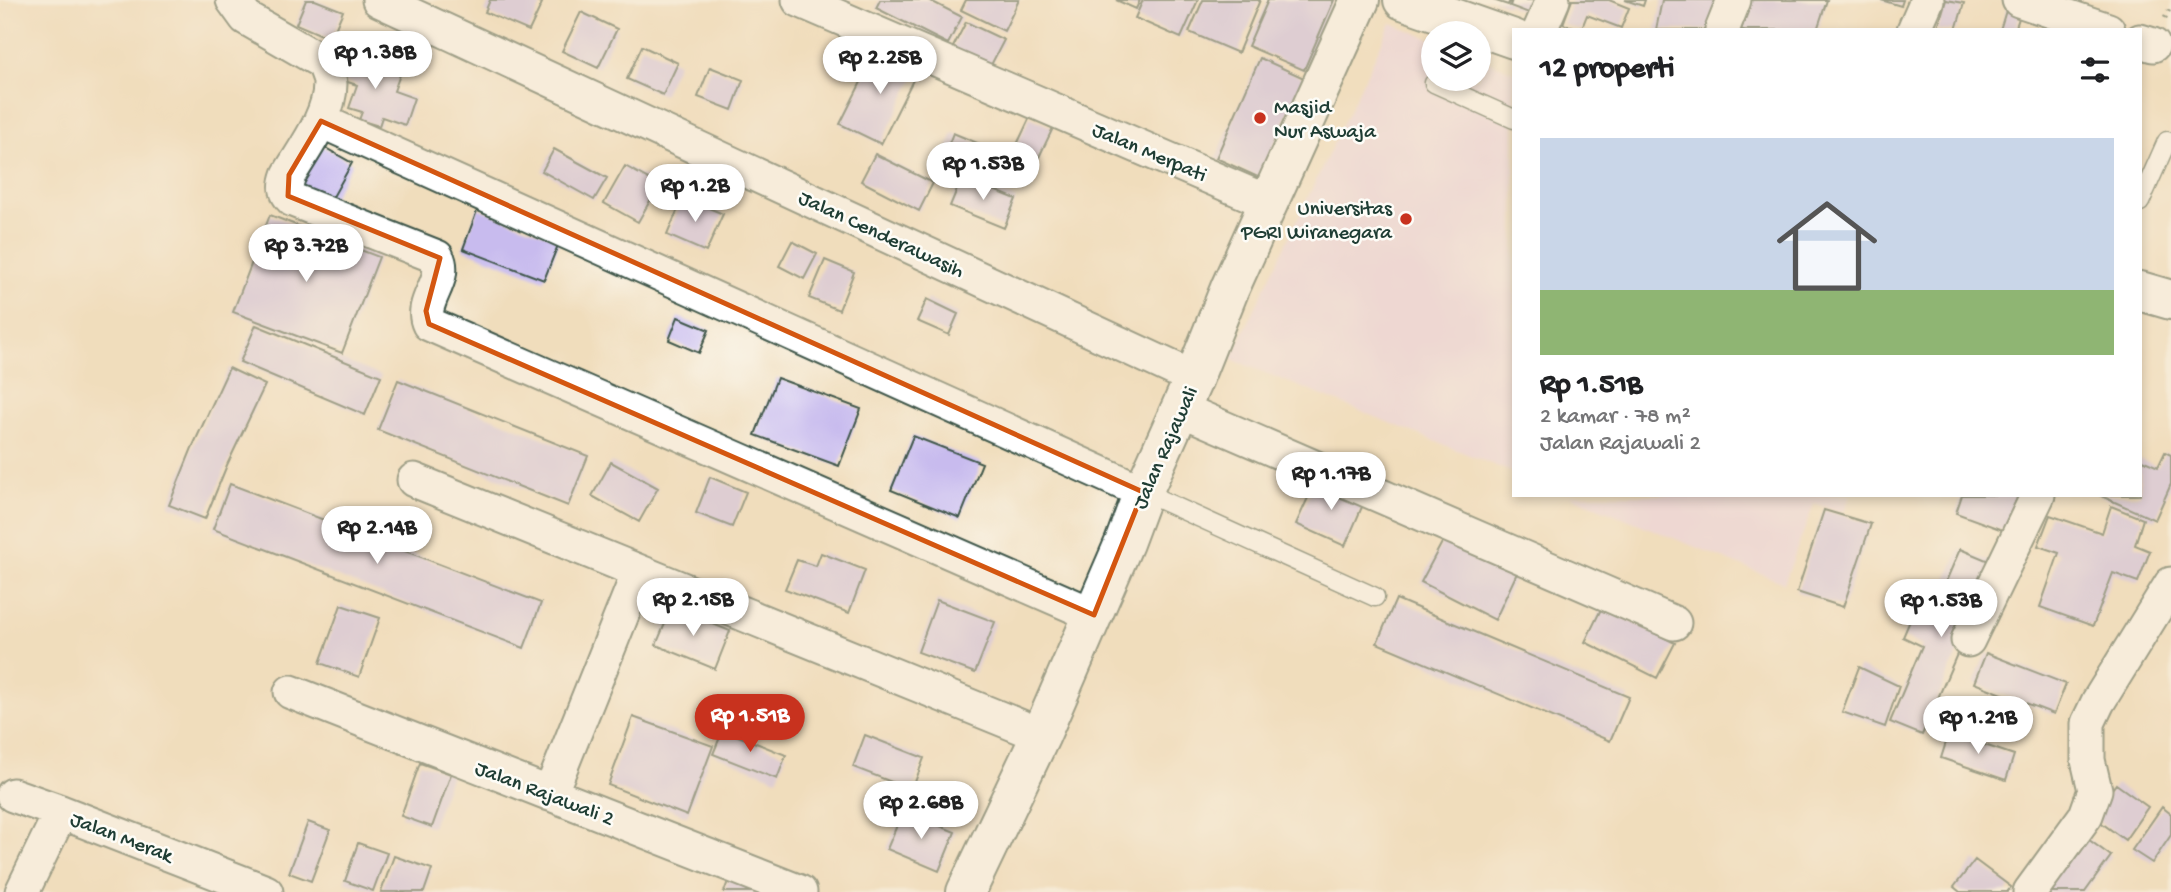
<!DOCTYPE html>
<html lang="id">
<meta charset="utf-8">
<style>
:root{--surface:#fff;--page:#f2f2f2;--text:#202124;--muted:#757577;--line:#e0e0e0;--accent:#c8321e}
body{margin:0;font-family:"Gochi Hand",sans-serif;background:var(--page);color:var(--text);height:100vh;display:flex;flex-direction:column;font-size:26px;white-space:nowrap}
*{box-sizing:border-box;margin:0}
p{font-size:23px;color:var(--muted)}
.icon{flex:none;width:38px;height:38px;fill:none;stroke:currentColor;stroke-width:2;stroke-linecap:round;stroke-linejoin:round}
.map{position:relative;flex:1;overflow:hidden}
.drawer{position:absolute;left:1512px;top:28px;width:630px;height:469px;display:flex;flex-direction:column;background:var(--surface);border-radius:0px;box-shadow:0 4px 10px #0003}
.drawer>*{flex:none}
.fabs{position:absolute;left:1421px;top:21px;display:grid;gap:14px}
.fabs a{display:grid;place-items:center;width:70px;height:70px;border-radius:50%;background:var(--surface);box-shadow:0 4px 10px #0003;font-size:35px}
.price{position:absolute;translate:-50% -60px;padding:0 16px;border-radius:24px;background:#fff;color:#222;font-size:23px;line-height:46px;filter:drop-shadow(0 2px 4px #0008)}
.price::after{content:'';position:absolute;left:50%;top:42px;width:21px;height:16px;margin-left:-10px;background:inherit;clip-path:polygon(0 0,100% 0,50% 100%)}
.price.selected{background:var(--accent);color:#fff}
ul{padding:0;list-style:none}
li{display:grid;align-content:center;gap:14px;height:371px;padding:0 28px}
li+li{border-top:2px solid var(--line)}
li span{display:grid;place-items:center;height:217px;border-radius:0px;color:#555}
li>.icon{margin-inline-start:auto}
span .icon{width:126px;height:126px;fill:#fffc;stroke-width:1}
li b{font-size:30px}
h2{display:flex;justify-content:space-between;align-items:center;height:84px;padding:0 28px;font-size:30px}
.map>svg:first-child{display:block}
</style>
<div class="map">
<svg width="2171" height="892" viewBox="0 0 2171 892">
<rect width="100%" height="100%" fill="#fdfcf7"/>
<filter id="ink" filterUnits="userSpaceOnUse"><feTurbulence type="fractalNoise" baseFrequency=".0143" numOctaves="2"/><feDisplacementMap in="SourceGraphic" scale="14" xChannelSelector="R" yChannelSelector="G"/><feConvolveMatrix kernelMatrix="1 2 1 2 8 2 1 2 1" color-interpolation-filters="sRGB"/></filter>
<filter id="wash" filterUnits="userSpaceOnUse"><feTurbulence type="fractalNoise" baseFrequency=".00686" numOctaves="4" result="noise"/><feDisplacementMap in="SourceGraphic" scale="28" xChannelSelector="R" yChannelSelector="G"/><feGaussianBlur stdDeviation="1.57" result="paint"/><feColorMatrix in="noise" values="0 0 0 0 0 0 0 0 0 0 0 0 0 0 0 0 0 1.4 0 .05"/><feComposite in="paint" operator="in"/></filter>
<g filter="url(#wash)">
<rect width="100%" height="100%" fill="#f0ddbc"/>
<path fill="#ead1ed" d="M1391,23L1433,40V79H1479V58L1514,72V473L1231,359Z
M1568,495H1850L1844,512L1814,504L1784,583Z"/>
<g id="blocks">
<path fill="#c8bbee" d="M306,0H315L343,11L331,39L296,24Z
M490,0H535L542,3L529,31L485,12Z
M880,0H929L962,17L948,44L876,8Z
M966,0H1019L1004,31L961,10Z
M1116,0H1140L1136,9Z
M1143,0H1198L1181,38L1135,18Z
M1203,0H1260L1238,53L1189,32Z
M1268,0H1334L1304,70L1248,46Z
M1493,0H1510L1508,5Z
M1512,0H1546L1540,17L1510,6Z
M1572,0H1609L1629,8L1621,28L1587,15L1581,30H1579L1563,24Z
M1625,0H1645L1643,6Z
M1662,0H1722L1715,30H1656Z
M1751,0H1827L1817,30H1741Z
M1881,0H1903L1901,6Z
M1946,0L1964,3L1956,30H1937Z
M2008,4L2022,9L2015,30H2000Z
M581,12L617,29L598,68L562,51Z
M966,22L1004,40L990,67L952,49Z
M642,46L678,63L663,95L627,79Z
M878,48L919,68L881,144L840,124Z
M343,54L401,72L394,91L414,98L405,125L382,117L379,126L359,120L362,112L349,108L357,85L335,78Z
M1260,58L1304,78L1260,178L1216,158Z
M710,67L743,80L732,110L698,97Z
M1030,117L1053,128L1027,182L1004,172Z
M953,133L1004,154L990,186L941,164Z
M315,142L352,163L329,204L292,183Z
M554,149L607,178L594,200L542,171Z
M875,154L933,183L919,211L861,181Z
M625,166L659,185L638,222L604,203Z
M962,177L1016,199L1004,228L950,206Z
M683,197L723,214L706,252L667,235Z
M478,208L560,240L544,280L463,249Z
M270,215L379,257L342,353L233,312Z
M792,241L817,254L804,279L779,266Z
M825,260L854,272L839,310L809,298Z
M927,299L958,314L949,335L917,321Z
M678,317L709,330L699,353L669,340Z
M256,325L381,376L365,415L240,362Z
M229,368L265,385L227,465L205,519L169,505L192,448Z
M777,378L861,409L839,466L755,435Z
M398,380L588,456L568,506L378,430Z
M913,436L982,463L960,518L891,490Z
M2165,452L2171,455V484L2155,520L2099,495H2140V459L2158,467Z
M611,462L658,488L639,522L592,496Z
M710,477L746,492L732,527L696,513Z
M1317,478L1365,500L1345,546L1296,524Z
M230,484L541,603L524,648L213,529Z
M1962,495H2018L2005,531L1956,513Z
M2111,506L2143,519L2135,545L2150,551L2138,582L2113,573L2093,626L2040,607L2059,553L2038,546L2050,515L2102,533Z
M1824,510L1871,524L1843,607L1797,592Z
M1446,535L1517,573L1495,620L1421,582Z
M1960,549L1996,564L1922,735L1890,722L1922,646L1903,637L1915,609L1931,616Z
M821,553L865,570L849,613L785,589L797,560L816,566Z
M1396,599L1629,697L1610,741L1377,643Z
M937,600L995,622L975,673L918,652Z
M341,605L380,618L359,677L320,663Z
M672,607L730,631L715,669L656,645Z
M1602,607L1675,643L1657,678L1585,642Z
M1986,653L2066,684L2054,714L1974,683Z
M1859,667L1899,686L1885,727L1842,712Z
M633,717L713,746L687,816L608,785Z
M723,730L786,755L777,779L713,754Z
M1949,733L2014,755L2006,780L1941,758Z
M865,735L924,758L912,790L853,767Z
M420,763L451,774L432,827L401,816Z
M2116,784L2148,807L2125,840L2092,816Z
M2162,807L2171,814V835L2152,863L2132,850Z
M903,811L955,832L939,871L887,849Z
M308,822L330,830L311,881L289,873Z
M2081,834L2111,856L2085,892H2039Z
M358,843L387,853L373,891L345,881Z
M394,856L432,869L424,892H381Z
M1975,860L2011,887L2007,892H1960L1954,887Z
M730,876L773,892H724Z"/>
</g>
</g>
<g filter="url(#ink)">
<use href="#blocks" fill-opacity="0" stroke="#3e5548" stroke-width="2"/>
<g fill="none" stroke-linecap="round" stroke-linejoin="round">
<defs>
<path id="service" d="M1434,83L1514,119
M2140,202L2167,141
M1143,492L1375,597"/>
<path id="minor" d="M233,0L246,18L324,63C326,70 330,77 330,84C330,116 304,149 289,175C285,186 285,193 293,200L437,257C449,280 418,302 429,324L1094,615
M379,0L1194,378
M799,0L1270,203
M2019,0L2108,30
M1540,30L1553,0
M1722,30L1734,0
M1914,30L1927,0
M2140,41L2153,45
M321,121L1143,492
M1180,409L1674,623
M414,480L1041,735
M1968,640L2038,495
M291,692L800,892
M550,794L639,572
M13,795L61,812
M22,892L61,812L266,892
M2030,892L2086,815L2095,790L2088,760V723L2098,702L2171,584"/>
<path id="tertiary" d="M966,892L1041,735L1124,543L1143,492L1194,378L1230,288L1360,0"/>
<path id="secondary" d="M1403,0L1514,39
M2140,291L2171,300"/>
</defs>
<use href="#service" stroke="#3e5548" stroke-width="21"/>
<use href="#minor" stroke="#3e5548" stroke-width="37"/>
<use href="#tertiary" stroke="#3e5548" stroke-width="42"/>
<use href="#secondary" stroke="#3e5548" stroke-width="42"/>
<path stroke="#3e5548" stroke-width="4.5" stroke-dasharray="2 5" stroke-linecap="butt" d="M2165,18L2171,6"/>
<use href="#service" stroke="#fff" stroke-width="18"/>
<use href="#minor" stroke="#fff" stroke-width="33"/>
<use href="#tertiary" stroke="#fff" stroke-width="38"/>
<use href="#secondary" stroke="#fff" stroke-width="38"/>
</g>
</g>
<path d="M0 0H2171V892H0ZM321,121L1143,492L1094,615L429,324L426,311L440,258L288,196L289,175Z" fill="#f0ddbc" fill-opacity=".55" fill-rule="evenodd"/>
<path fill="none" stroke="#d45610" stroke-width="5" stroke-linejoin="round" d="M321,121L1143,492L1094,615L429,324L426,311L440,258L288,196L289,175Z"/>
<g fill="#c8321e" stroke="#fdfcf7" stroke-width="2.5">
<circle cx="1260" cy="118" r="7"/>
<circle cx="1406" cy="219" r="7"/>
</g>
<g text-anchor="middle" stroke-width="5" stroke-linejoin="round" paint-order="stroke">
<g font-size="21" fill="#1f3d34" stroke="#fdfcf7" text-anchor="start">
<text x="1274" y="113">Masjid<tspan x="1274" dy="24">Nur Aswaja</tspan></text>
<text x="1392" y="214" text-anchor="end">Universitas<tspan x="1392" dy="24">PGRI Wiranegara</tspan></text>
</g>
<g font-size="21" fill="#1f3d34" stroke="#fdfcf7">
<text transform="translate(1150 151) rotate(23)" y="7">Jalan Merpati</text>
<text transform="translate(882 233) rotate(25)" y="7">Jalan Cenderawasih</text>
<text transform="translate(1164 447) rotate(-66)" y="7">Jalan Rajawali</text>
<text transform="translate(545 792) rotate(21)" y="7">Jalan Rajawali 2</text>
<text transform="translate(122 836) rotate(21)" y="7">Jalan Merak</text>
</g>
</g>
</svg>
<div class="fabs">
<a><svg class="icon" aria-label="layers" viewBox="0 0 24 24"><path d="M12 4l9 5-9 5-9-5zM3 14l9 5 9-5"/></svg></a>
</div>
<b class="price" style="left:375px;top:91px">Rp 1.38B</b>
<b class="price" style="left:880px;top:96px">Rp 2.25B</b>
<b class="price" style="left:983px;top:202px">Rp 1.53B</b>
<b class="price" style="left:695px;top:224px">Rp 1.2B</b>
<b class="price" style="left:306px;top:284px">Rp 3.72B</b>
<b class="price" style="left:1331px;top:512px">Rp 1.17B</b>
<b class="price" style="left:377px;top:566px">Rp 2.14B</b>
<b class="price" style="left:693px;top:638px">Rp 2.15B</b>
<b class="price" style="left:1941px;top:639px">Rp 1.53B</b>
<b class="price selected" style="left:750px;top:754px">Rp 1.51B</b>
<b class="price" style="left:1978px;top:756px">Rp 1.21B</b>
<b class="price" style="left:921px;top:841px">Rp 2.68B</b>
<section class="drawer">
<h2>12 properti<svg class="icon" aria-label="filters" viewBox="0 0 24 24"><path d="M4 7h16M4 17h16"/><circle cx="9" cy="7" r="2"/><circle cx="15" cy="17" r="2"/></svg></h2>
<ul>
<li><span style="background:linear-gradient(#c9d6e8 70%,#8fb573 0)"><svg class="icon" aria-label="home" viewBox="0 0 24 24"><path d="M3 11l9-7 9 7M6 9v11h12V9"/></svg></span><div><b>Rp 1.51B</b><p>2 kamar · 78 m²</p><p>Jalan Rajawali 2</p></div></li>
</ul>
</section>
</div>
